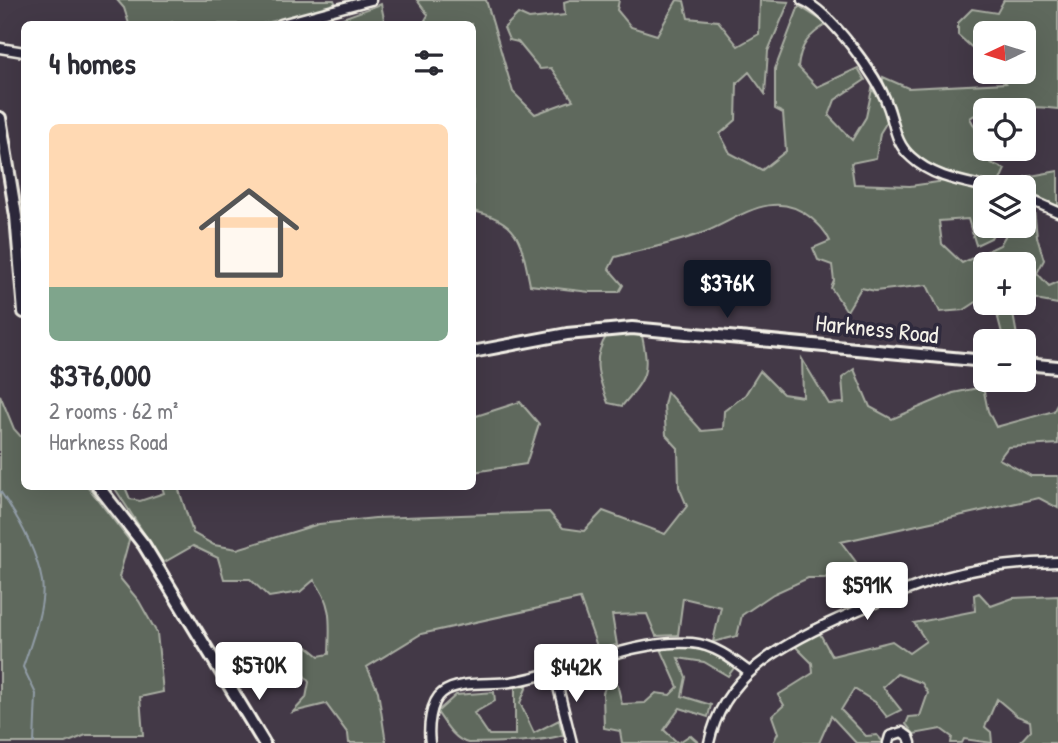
<!DOCTYPE html>
<meta charset="utf-8">
<style>
:root{--surface:#fff;--page:#f7f7f7;--text:#2b2b33;--muted:#7c7c81;--line:#e1e1e2;--accent:#111827}
body{margin:0;font-family:"Patrick Hand",sans-serif;background:var(--page);color:var(--text);height:100vh;display:flex;flex-direction:column;font-size:26px;white-space:nowrap}
*{box-sizing:border-box;margin:0}
p{font-size:23px;color:var(--muted)}
.icon{flex:none;width:38px;height:38px;fill:none;stroke:currentColor;stroke-width:2;stroke-linecap:round;stroke-linejoin:round}
.map{position:relative;flex:1;overflow:hidden}
.sheet{position:absolute;left:21px;top:21px;width:455px;height:469px;display:flex;flex-direction:column;background:var(--surface);border-radius:10px;box-shadow:0 7px 28px #0002}
.sheet>*{flex:none}
.needle{width:46px;rotate:266deg}
.fabs{position:absolute;left:973px;top:21px;display:grid;gap:14px}
.fabs a{display:grid;place-items:center;width:63px;height:63px;border-radius:10px;background:var(--surface);box-shadow:0 7px 28px #0002;font-size:35px}
.price{position:absolute;translate:-50% -60px;padding:0 16px;border-radius:7px;background:#fff;color:#222;font-size:23px;line-height:46px;filter:drop-shadow(0 2px 4px #0008)}
.price::after{content:'';position:absolute;left:50%;top:42px;width:21px;height:16px;margin-left:-10px;background:inherit;clip-path:polygon(0 0,100% 0,50% 100%)}
.price.current{background:var(--accent);color:#fff}
ul{padding:0;list-style:none}
li{display:grid;align-content:center;gap:14px;height:371px;padding:0 28px}
li+li{border-top:2px solid var(--line)}
li span{display:grid;place-items:center;height:217px;border-radius:10px;color:#555}
li>.icon{margin-inline-start:auto}
span .icon{width:126px;height:126px;fill:#fffc;stroke-width:1}
li b{font-size:30px}
h2{display:flex;justify-content:space-between;align-items:center;height:84px;padding:0 28px;font-size:30px}
.map>svg:first-child{display:block}
</style>
<div class="map">
<svg width="1058" height="743" viewBox="0 0 1058 743">
<rect width="100%" height="100%" fill="#433947"/>
<filter id="ink" filterUnits="userSpaceOnUse"><feTurbulence type="fractalNoise" baseFrequency=".0143" numOctaves="2"/><feDisplacementMap in="SourceGraphic" scale="14" xChannelSelector="R" yChannelSelector="G"/><feConvolveMatrix kernelMatrix="1 2 1 2 8 2 1 2 1" color-interpolation-filters="sRGB"/></filter>
<g filter="url(#ink)">
<path fill="#5e695d" stroke="#a9ada2" stroke-width="2" d="M117,0H334L336,5L262,24H173L172,22L168,24H129L124,8Z
M417,0H486L513,92L535,114L573,100L551,68L540,69L518,42L509,40L504,28L518,14L529,19L565,15L564,2L570,0H619L617,10L631,27L657,35L677,0L684,1L688,18L718,21L738,46L759,34L760,0L789,2L768,51L765,94L749,72L737,83L736,120L720,134L730,153L762,170L786,151L783,113L775,109V69L799,6L827,24C809,35 800,45 798,67L817,87L858,68L865,80L835,100L829,116L852,140L866,117L872,89L882,102L888,120L880,133L876,158L851,163L854,184L910,186L945,181L985,193V226H997L991,238L976,245L968,219L939,221L942,244L962,263L1000,245L1011,226H1024V206L1034,209L1037,237L1044,260L1037,273L1049,286L1058,282V304L1041,301L1024,291V264H985V303L981,299L964,310L940,312L927,285L875,291L861,288L847,311L831,288L834,281L832,265L818,260L813,248L830,241C825,230 819,225 810,217C774,188 741,217 705,232C677,243 645,249 615,257L609,269L623,285L619,292H590L530,285C521,241 520,221 473,211L472,24H423L428,15Z
M1004,0H1058V109C1036,106 988,105 970,118L978,133L985,134V149H998L991,163L1005,169L998,185C963,178 917,169 900,133C897,125 897,115 894,106C889,95 882,89 883,77L908,88L1006,83L997,72H1024V33H985V59L958,35V23L972,9L997,13Z
M381,4L385,24H335L337,20Z
M1058,171V208L1024,193L1025,177Z
M986,303H1011L1018,341H1004L997,314Z
M618,332L642,336C650,373 646,378 622,406L608,403C598,376 591,360 607,335Z
M802,359L829,404L844,403L842,378L854,369L870,407L892,419L953,393L983,387L988,411L996,427L1054,411L1058,401V444L1008,447L999,459L1031,476H1058V508L1039,498L841,542L856,562L825,578H808L773,594L742,615L737,636L713,642L721,607L683,598L678,635L656,636L647,614L612,615L617,645L598,649L580,599L421,634L367,667L378,691L386,743H349L348,734L326,704L293,712L306,698L309,682L294,662L274,667L287,652L303,643L319,656L329,654C330,623 333,605 314,580L300,592L269,597L250,579H224L218,558L193,546L163,563L114,487H125L130,499L140,501L164,493L162,487H178L193,533L214,545L237,549L319,524L375,518L549,512L563,528L584,531L603,511L665,534L687,506L679,487L678,448L666,435L664,405L667,392L702,431L723,429L724,411L745,395L760,371L783,394L803,397Z
M0,395L14,429L24,440V486L88,487L129,540L119,577L139,601L157,633L163,692L140,697L143,735H86L66,743H0Z
M520,402L539,424L526,464L473,472V417Z
M979,593L991,606L1013,598L1058,596V743H1019L1031,730L1030,721L1017,716L997,699L985,727L991,732L992,743L964,739L962,743H951L952,737L941,729L914,734L906,724L909,717L920,716L928,693L922,683L897,674L883,687L901,710L887,717L875,702L854,689L841,710L866,736L877,735L884,743H856L831,716L819,743H773L778,733L772,716L784,705L778,695L813,673L812,663L793,644L819,632L832,656L892,641L909,653L926,641L914,623L975,611L974,595Z
M687,647L713,653L734,668L728,676L704,662L678,658L686,677L682,696L711,705L708,717L680,708L664,730L678,743L690,735L699,743H622L620,731L604,728L603,693L613,667L622,704L645,703L656,693L670,695L678,687L661,649Z
M527,686L520,703L534,733L559,720L563,735C540,742 491,743 468,743C453,739 445,723 437,712L456,695L494,692L495,701L474,713L489,735H515V687Z"/>
<g fill="none" stroke-linecap="round" stroke-linejoin="round">
<path stroke="#919ca6" stroke-width="2" d="M0,491C18,517 36,549 42,581C46,605 31,643 23,667L36,694L34,743"/>
<defs>
<path id="street" d="M802,0C829,11 878,76 887,104C895,123 894,142 911,157C931,176 959,181 986,187
M281,24L371,0
M0,48L24,52
M1024,197L1058,212
M554,671L572,743
M430,743C428,729 430,702 442,693C459,680 490,685 510,682C571,673 629,639 692,643C714,645 731,658 748,671
M709,743C723,676 781,645 838,619C922,582 965,564 1058,562
M888,743L890,736L902,732L909,737L911,743"/>
<path id="secondary" d="M0,118L16,216L24,312
M472,352L567,334L632,328L985,361
M1024,364L1058,367
M98,486L144,545L264,743"/>
</defs>
<use href="#street" stroke="#f4f1e8" stroke-width="13"/>
<use href="#secondary" stroke="#f4f1e8" stroke-width="16"/>
<use href="#street" stroke="#2f2a3d" stroke-width="8"/>
<use href="#secondary" stroke="#2f2a3d" stroke-width="10"/>
</g>
</g>
<g text-anchor="middle" stroke-width="7" stroke-linejoin="round" paint-order="stroke">
<g font-size="24" fill="#f4f1e8" stroke="#2f2a3d">
<text transform="translate(877 329) rotate(6)" y="8">Harkness Road</text>
</g>
</g>
</svg>
<div class="fabs">
<a><svg class="needle" viewBox="-14 -14 28 28"><path d="M0-13l5 13h-10z" fill="#e53935"/><path d="M0 13l5-13h-10z" fill="#7c7c81"/></svg></a>
<a><svg class="icon" aria-label="locate" viewBox="0 0 24 24"><circle cx="12" cy="12" r="6"/><path d="M12 2v4M12 18v4M2 12h4M18 12h4"/></svg></a>
<a><svg class="icon" aria-label="layers" viewBox="0 0 24 24"><path d="M12 4l9 5-9 5-9-5zM3 14l9 5 9-5"/></svg></a>
<a>+</a>
<a>−</a>
</div>
<b class="price current" style="left:727px;top:320px">$376K</b>
<b class="price" style="left:867px;top:622px">$591K</b>
<b class="price" style="left:259px;top:702px">$570K</b>
<b class="price" style="left:576px;top:704px">$442K</b>
<section class="sheet">
<h2>4 homes<svg class="icon" aria-label="filters" viewBox="0 0 24 24"><path d="M4 7h16M4 17h16"/><circle cx="9" cy="7" r="2"/><circle cx="15" cy="17" r="2"/></svg></h2>
<ul>
<li><span style="background:linear-gradient(#ffd9b3 75%,#7fa58c 0)"><svg class="icon" aria-label="home" viewBox="0 0 24 24"><path d="M3 11l9-7 9 7M6 9v11h12V9"/></svg></span><div><b>$376,000</b><p>2 rooms · 62 m²</p><p>Harkness Road</p></div></li>
</ul>
</section>
</div>
